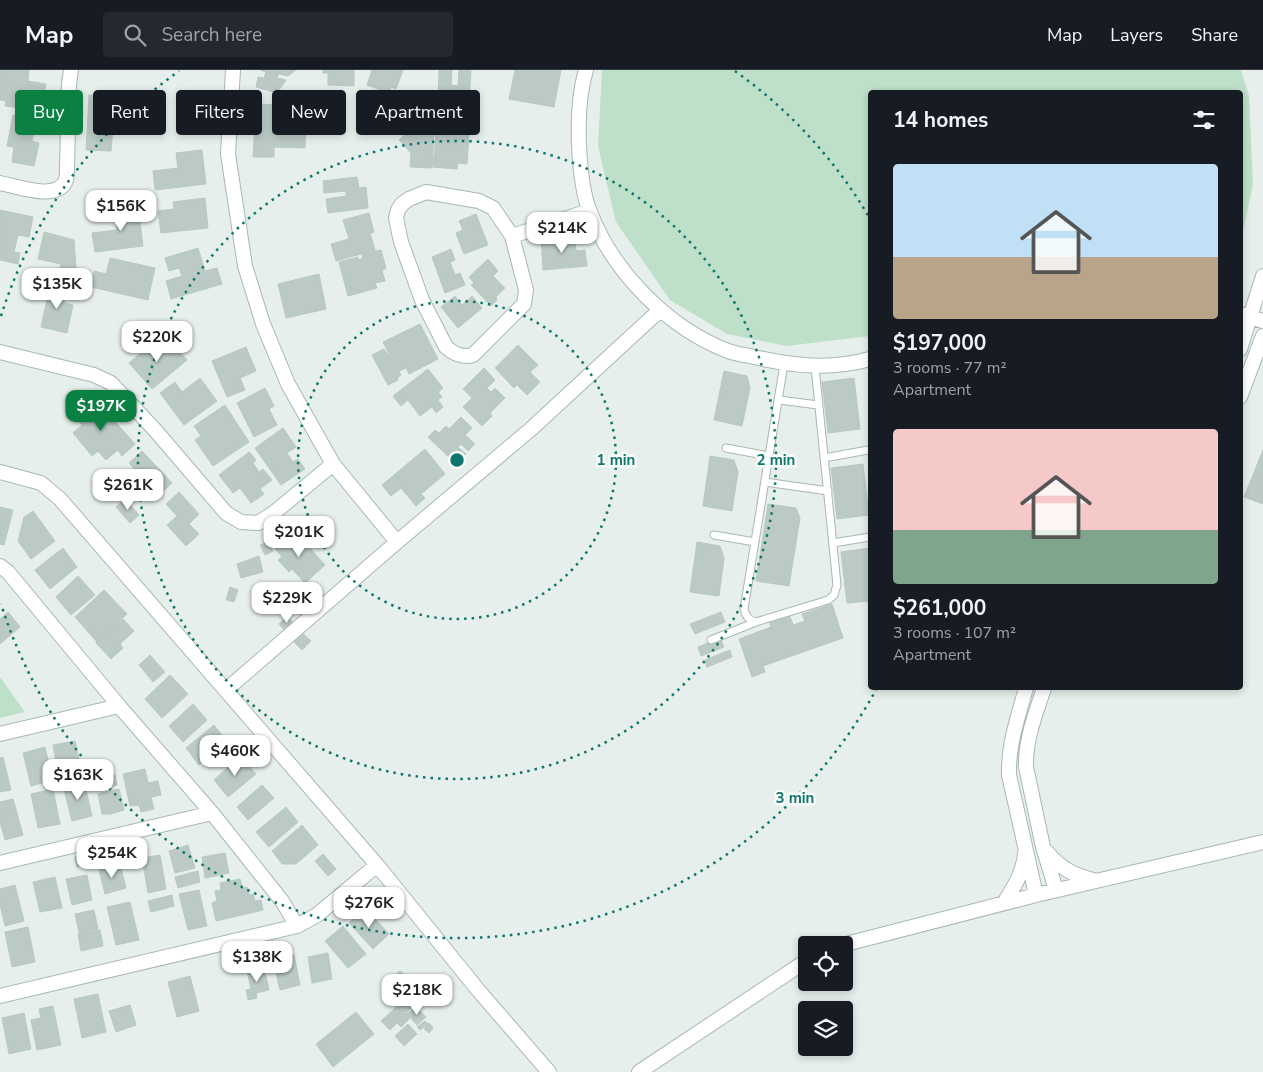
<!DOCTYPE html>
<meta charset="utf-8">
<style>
:root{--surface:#171b24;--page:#242831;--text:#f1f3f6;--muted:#9ea1a6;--line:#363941;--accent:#0b8043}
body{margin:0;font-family:"Nunito Sans",sans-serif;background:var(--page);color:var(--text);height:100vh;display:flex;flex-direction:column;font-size:19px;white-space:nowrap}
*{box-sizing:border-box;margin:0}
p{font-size:16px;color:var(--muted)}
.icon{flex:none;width:28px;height:28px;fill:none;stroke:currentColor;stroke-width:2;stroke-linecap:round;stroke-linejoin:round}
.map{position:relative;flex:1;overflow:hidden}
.panel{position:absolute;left:868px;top:20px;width:375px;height:600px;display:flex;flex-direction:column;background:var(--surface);border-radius:5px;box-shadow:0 2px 8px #0003}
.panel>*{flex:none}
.guide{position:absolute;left:15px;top:20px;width:475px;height:45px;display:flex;gap:10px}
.buttons{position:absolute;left:798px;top:866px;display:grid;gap:10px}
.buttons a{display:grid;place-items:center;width:55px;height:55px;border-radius:5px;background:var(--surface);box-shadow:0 2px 8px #0003;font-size:25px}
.price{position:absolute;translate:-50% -42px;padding:0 11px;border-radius:10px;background:#fff;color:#222;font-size:16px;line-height:32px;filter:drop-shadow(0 1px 2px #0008)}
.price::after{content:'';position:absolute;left:50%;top:30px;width:15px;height:11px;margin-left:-8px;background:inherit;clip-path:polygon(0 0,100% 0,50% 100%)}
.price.current{background:var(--accent);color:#fff}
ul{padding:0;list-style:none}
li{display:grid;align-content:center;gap:10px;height:265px;padding:0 25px}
li span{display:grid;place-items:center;height:155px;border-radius:5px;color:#555}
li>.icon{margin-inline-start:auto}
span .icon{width:90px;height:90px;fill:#fffc;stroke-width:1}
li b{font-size:21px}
h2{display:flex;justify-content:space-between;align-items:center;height:60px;padding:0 25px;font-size:21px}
.chip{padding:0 18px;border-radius:5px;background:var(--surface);box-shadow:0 2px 8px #0003;font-size:18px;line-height:45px}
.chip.current{background:var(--accent);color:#fff}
header{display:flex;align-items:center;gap:30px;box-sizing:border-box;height:70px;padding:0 25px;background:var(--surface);border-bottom:1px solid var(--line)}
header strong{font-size:24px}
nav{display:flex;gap:28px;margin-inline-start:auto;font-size:18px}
.search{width:350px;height:45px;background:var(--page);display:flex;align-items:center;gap:12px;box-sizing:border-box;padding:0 18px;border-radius:5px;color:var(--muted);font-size:19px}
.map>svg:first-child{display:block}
</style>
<header>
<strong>Map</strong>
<div class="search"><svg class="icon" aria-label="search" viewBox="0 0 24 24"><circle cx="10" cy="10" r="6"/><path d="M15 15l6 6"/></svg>Search here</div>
<nav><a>Map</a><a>Layers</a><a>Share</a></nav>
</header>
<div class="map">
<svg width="1263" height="1002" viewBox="0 0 1263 1002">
<rect width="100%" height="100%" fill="#e6efeb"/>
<path fill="#bfe0c8" d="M602,0H1241L1249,26L1253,114L1240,176V22H870V266L786,276L727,264L670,230L616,152L598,76Z
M0,607L25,642L0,648Z"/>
<path fill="#bbcac4" stroke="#b8c9c2" d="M0,0H29L28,11L46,14L41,41L5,36L6,31L0,30Z
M260,0H296L288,6L278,4L277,8L286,10L277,23L256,17L258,7L264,8L266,2Z
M323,0H354V16L328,15V3H323Z
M372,0H403L396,19L391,17L389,23L367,15Z
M439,0H452L451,15L458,16L459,0H471L469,32L438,31Z
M515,0H561L554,37L509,29Z
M89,25L135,28L134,47L114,45L111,81L86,80Z
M256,34L280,35L279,49H275V54L306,56L305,78L274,77V87H253Z
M410,40L435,42L432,98L410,97L411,83L399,70L409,61L403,55Z
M13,45L36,50L32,71L39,73L34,96L12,92L14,77L7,76Z
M446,49L470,50L467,94L458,93L457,99L433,97L436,64L445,65Z
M202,80L206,114L155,120L153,101L178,98L176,83Z
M357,107L359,118L366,117L368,138L328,143L326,129L346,126V121L324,123L323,111Z
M205,128L208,158L161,163L158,141L174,139L173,132Z
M138,136L143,176L95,182L92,163L117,160L114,139Z
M0,140L33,147L29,167L18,165L14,182L20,183L18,194L0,190Z
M369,143L374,162L370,163L375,180L336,191L331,174L349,169L343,150Z
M476,144L488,175L464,184L456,163L463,160L459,151Z
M44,162L74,170L77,210L58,205L61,194L38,189Z
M575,167L576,181L585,180L587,196L543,200L541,170Z
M198,178L205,201L217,198L222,214L171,229L166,211L182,206L179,198L169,201L165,188Z
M451,179L455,190L450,192L455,205L460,203L465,215L445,223L432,187Z
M381,180L386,198L382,201L385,211L375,213L377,218L348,226L339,192L358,187V190L363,188L362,184Z
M110,188L155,198L148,230L91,217L94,201L106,204Z
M488,189L498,201L493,206L505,218L496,227L497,230L491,236L471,215L474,213L469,207Z
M319,204L326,239L286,248L278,214Z
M51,211L59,212L57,221L66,223L64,233L73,235L67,263L41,257Z
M455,226L462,235L472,226L482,238L458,258L441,237Z
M420,254L438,289L409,304L406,298L399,301L401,305L397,308L398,310L388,315L372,285L384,279L388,285L389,284L383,272Z
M157,269L168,282L175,276L187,290L152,319L129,293Z
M518,275L538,295L530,302L540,312L527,325L517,315L514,318L495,298Z
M246,277L256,301L240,308L245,320L227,327L212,291Z
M484,298L495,310L487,318L491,322L495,318L505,328L490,343L492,346L482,356L463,337L472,328L463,319Z
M428,299L443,318L438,322L442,327L438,330L443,337L436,343L432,337L420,346L408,330L401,336L393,326Z
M724,301L747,306L750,318L742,356L714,350Z
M200,308L217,331L184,355L160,323L175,312L182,322Z
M854,308L860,359L828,363L822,312Z
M265,318L274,336L269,339L277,355L254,367L237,333Z
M95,329L135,374L122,386L118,380L106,390L98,381L92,386L73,363L82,355L75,347Z
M225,335L249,372L213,396L195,370L201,366L194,356Z
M461,347L472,358L465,365L475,374L468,381L461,374L458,377L466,384L456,394L428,367L435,360L439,363L446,356L449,359Z
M283,358L296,377L287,383L293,392L298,389L305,399L281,415L255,378Z
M425,379L445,404L421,424L425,428L416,436L401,418L391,426L382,415Z
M1263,380V434L1244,427Z
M142,381L172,413L160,424L152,415L139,428L126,414L138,403L129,393Z
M249,382L256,390L253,393L259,402L263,399L272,410L260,419L264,424L251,433L240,418L233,423L219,405Z
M710,386L734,390L738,402L732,441L703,436Z
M863,394L869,445L837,449L831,398Z
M179,422L199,444L189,454L199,464L186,476L167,455L177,446L166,434Z
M125,429L139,445L130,453L116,437Z
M768,434L796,438L800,448L789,516L756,511Z
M0,437L13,440L4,475L0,474Z
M33,441L55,471L31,489L18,471L24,447Z
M285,465L293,474L300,467L325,495L305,513L292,499L289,502L278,490L282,487L273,476Z
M268,472L273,481L265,485L260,475Z
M697,472L720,476L724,488L719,526L690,522Z
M63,478L77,497L50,519L35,500Z
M870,478V531L847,533L841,482Z
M259,486L263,502L241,508L237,494Z
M78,506L95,525L71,545L56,527Z
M230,517L238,520L234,532L226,530Z
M104,520L127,544L97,572L75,547Z
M832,534L843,568L763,596L765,602L752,607L739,569L771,557L769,551L789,544L793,555L805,551L802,544Z
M8,542L20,557L0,574V549Z
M721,542L725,552L695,564L690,554Z
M287,546L295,555L287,563L279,554Z
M123,549L134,561L120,574L123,578L111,589L96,573Z
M300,561L311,571L302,580L292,570Z
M720,568L724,577L701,586L698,577Z
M730,580L732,587L707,597L705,590Z
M150,585L165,602L153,612L139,595Z
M170,605L188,624L162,648L145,629Z
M193,634L207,650L183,672L169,656Z
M214,655L228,673L199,695L186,678Z
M75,671L82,704L59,709L53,675Z
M45,677L53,710L31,716L23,683Z
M240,686L256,704L228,727L214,710Z
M3,687L11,720L0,722V688Z
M145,699L148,713L158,711L161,725L151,727L154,739L141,742L139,735L130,736L123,704Z
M115,705L117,715L97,720L95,710Z
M84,711L92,746L72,751L63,716Z
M262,715L274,728L248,750L237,737Z
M53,719L60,754L38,758L31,724Z
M119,719L124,740L111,744H102L98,724Z
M13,729L23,765L5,770L0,752V732Z
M286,737L298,752L269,777L256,762Z
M302,755L318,775L296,794H282L272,781Z
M188,775L195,798L175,803L169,781Z
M225,783L229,803L205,808L202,787Z
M88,784L90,794L77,797L75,787Z
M323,784L336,799L328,806L315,791Z
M160,785L166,819L148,823L142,788Z
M120,794L126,818L105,824L99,800Z
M198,801L200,812L178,818L175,807Z
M87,805L92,830L72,835L66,809Z
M55,807L62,838L40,842L33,812Z
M240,809L243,818L247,817L249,825L253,824L255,831L261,830L263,840L216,851L212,833L217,831L215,821L221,820L220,813Z
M15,815L24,851L5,856L0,835V819Z
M199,820L207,856L188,860L179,824Z
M172,825L174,836L151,842L148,831Z
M130,832L139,870L116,875L107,837Z
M365,838L389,864L373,879L349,853Z
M94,840L98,859L79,863L75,844Z
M343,856L366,884L348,898L325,871Z
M28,857L35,892L12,897L5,862Z
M100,860L103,876L81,881L78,864Z
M328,883L332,909L312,913L308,887Z
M294,885L300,915L280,920L273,890Z
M248,887L249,894L237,897L236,890Z
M264,897L269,920L256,923L257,928L248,930L246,920L251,919L247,901Z
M400,901L404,905L396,911L393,907Z
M190,906L199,941L177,947L168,912Z
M98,924L106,962L82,968L74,929Z
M406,928L413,936L406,943L410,948L401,957L397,953L390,960L381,951Z
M130,935L136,955L116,962L109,941Z
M53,936L61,975L37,980L31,950L41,948L39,939Z
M416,937L426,947L417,955L407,944Z
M356,942L374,964L333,997L316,974Z
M24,943L31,979L9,984L2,948Z
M425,951L428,954L420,960L417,957Z
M429,953L433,958L429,963L424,959Z
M408,954L417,964L404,976L395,966Z"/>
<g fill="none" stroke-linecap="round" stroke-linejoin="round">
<defs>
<path id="lane" d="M784,294L744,539C746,547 749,550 756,552L828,530L834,525L837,515L815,297
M779,330L818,335
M726,378L769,386
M824,388L868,380
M765,412L828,421
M714,465L755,472
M833,473L870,467
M711,570L756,552"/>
<path id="street" d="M233,0L228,84L245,196L263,254L288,314L333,394L397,472
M586,0C579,23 578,51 579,75C580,96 582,123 590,142C613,202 668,258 728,281C736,284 746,285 754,287C794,296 830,300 870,289
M0,113C16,116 58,132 66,110C67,107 67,102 67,98L69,14L71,0
M512,166L493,138L479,131L426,122L409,129L402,134L398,140L396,148L401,172L422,230L446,277C454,284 462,288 473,285L524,234L526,220L512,166L589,141
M1240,244L1263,251
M1240,279L1263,206
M0,282L94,305L111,313L155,360L226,443L241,452L258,453L275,442L333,394
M1240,327L1263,266
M0,402L41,413L60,429L377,795L478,920L549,1002
M0,496L8,502L119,636L212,743L282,831L297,856
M1026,618C1018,647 1008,675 1009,705L1036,825
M1044,618C1036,643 1025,670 1026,697L1043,777L1056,820
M226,620L397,472L531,359L660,240
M0,664L119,636
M1047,782C1060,798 1073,805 1093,810
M0,793L212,743
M1004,833C1014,817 1023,803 1025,784
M842,875L1036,825L1263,772
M0,926L297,856L317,845L377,795
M639,1002L806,891"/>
</defs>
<use href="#lane" stroke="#a8b8b2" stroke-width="9"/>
<use href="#street" stroke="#a8b8b2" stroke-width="16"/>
<use href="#lane" stroke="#fff" stroke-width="7"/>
<use href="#street" stroke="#fff" stroke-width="14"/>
</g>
<g fill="none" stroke="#0f766e" stroke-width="2.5" stroke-dasharray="2.5 5">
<circle cx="457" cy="390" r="159"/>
<circle cx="457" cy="390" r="319"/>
<path d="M877 618A478 478 0 0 1 1 534M1 246A478 478 0 0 1 179 1M735 1A478 478 0 0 1 869 147"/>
</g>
<circle cx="457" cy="390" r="8" fill="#0f766e" stroke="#f7fbf9" stroke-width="2.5"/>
<g font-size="15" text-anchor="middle" font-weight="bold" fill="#0f766e" stroke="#f7fbf9" stroke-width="5" stroke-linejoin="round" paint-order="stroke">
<text x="616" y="395">1 min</text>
<text x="776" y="395">2 min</text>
<text x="795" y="733">3 min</text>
</g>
</svg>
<div class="buttons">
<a><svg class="icon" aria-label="locate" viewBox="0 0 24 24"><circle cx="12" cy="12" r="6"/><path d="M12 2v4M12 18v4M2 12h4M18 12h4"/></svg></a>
<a><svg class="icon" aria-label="layers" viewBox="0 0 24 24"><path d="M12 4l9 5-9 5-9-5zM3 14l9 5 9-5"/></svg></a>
</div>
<b class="price" style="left:121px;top:162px">$156K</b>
<b class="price" style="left:562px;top:184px">$214K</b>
<b class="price" style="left:57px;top:240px">$135K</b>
<b class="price" style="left:157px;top:293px">$220K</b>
<b class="price current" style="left:101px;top:362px">$197K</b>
<b class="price" style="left:128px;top:441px">$261K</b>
<b class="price" style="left:299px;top:488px">$201K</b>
<b class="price" style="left:287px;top:554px">$229K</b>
<b class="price" style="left:235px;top:707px">$460K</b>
<b class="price" style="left:78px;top:731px">$163K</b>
<b class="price" style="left:112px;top:809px">$254K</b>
<b class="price" style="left:369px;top:859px">$276K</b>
<b class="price" style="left:257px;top:913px">$138K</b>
<b class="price" style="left:417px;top:946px">$218K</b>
<div class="guide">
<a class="chip current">Buy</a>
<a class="chip">Rent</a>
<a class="chip">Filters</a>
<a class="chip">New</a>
<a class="chip">Apartment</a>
</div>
<section class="panel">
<h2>14 homes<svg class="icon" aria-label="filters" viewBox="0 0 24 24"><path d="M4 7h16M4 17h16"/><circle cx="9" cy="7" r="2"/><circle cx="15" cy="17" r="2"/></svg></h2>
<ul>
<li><span style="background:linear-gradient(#bfe0f5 60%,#b9a48a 0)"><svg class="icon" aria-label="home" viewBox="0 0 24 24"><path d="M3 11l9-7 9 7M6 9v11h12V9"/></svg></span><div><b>$197,000</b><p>3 rooms · 77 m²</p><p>Apartment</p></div></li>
<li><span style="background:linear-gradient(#f6c9c9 65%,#7fa58c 0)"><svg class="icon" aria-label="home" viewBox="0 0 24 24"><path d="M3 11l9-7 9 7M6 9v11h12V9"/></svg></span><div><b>$261,000</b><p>3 rooms · 107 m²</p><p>Apartment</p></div></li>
</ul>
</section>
</div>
